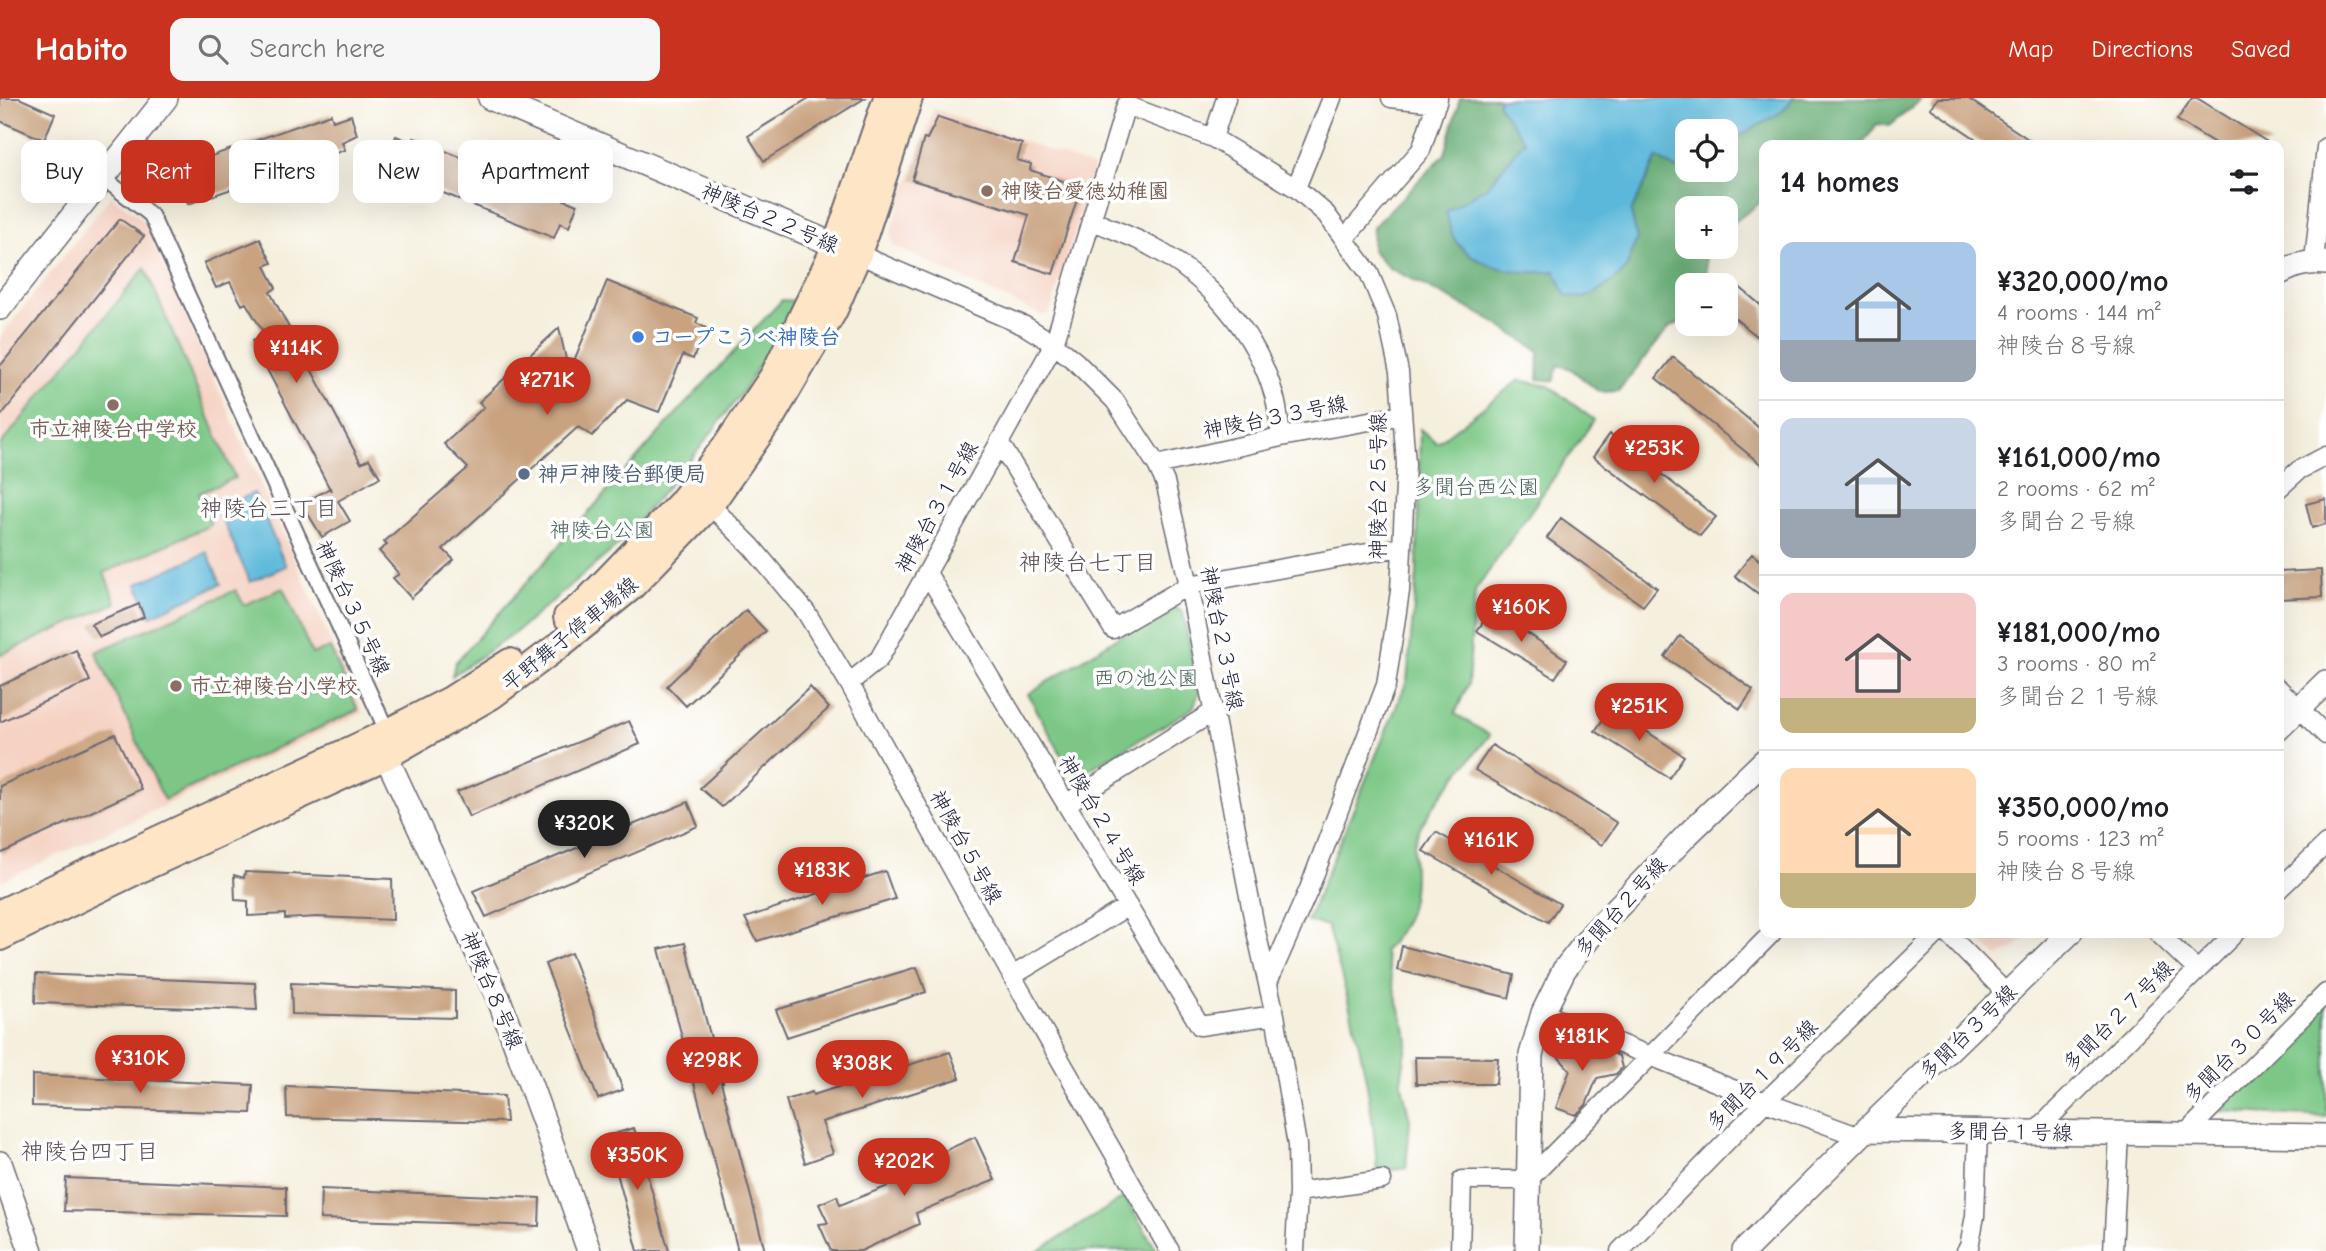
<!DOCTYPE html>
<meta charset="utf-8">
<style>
:root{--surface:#fff;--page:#f6f6f6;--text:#202124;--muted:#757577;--line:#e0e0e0;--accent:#c8321e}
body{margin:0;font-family:"Comic Neue","Klee One",sans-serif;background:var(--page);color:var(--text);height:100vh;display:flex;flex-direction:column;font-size:26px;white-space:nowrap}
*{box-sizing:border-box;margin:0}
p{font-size:23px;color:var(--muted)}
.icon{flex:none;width:38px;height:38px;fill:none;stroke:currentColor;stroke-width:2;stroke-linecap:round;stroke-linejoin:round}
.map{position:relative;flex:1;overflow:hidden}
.sheet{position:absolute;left:1759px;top:42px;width:525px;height:798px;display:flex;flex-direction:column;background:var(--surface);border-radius:14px;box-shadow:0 7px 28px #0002}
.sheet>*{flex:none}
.hud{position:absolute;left:21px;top:42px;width:665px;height:63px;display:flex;gap:14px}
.controls{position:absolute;left:1675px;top:21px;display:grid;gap:14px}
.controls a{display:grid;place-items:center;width:63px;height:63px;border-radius:14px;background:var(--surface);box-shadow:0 7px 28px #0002;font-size:35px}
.price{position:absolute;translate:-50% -60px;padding:0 16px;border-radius:24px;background:var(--accent);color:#fff;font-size:23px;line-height:46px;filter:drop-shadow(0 2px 4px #0008)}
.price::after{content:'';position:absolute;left:50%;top:42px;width:21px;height:16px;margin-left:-10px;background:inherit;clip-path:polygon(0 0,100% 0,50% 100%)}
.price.active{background:#222;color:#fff}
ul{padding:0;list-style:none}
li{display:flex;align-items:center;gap:21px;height:175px;padding:0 21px}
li+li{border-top:2px solid var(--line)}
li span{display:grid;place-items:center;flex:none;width:196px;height:140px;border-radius:14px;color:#555}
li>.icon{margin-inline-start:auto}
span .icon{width:84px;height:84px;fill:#fffc;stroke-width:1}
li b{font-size:30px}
h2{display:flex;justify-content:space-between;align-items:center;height:84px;padding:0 21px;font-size:30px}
.chip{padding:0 24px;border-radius:14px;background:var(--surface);box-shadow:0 7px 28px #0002;font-size:24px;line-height:63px}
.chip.active{background:var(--accent);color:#fff}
header{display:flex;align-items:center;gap:42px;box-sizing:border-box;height:98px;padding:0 35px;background:var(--accent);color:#fff}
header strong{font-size:33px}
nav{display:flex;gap:38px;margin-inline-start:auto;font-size:24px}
.search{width:490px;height:63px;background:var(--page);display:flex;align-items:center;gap:18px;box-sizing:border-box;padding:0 24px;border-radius:14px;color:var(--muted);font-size:26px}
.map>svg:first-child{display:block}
</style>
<header>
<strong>Habito</strong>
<div class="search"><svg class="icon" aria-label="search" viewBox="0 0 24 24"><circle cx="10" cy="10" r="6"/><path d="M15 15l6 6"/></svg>Search here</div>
<nav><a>Map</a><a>Directions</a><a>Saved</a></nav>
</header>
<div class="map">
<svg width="2326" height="1153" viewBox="0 0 2326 1153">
<rect width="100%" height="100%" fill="#fff"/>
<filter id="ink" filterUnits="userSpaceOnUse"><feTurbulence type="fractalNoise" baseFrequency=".0143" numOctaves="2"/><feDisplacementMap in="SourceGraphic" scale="14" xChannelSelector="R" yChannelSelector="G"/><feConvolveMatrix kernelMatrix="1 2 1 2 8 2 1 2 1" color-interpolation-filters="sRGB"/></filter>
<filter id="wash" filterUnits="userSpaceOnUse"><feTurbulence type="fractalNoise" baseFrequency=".00686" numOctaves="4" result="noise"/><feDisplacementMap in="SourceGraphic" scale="28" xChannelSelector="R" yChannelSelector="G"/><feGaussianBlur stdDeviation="1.57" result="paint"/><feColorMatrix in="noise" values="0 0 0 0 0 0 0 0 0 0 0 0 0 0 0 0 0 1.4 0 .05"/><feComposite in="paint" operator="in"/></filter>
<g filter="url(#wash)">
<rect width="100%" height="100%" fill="#f5efdd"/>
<path fill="#f5d2c2" d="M934,11L1094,69L1050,215L1043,218L894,148L890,136Z
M111,98L143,122L363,615L0,784V239Z
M1972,835H2031L2013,852L1997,859Z"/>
<path fill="#7cc786" stroke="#4f7460" stroke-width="2" d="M145,170L235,380L199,395L211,427L104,475L116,505L0,557V347Z
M782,202L796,203L769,251L743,293L695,356L617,448L516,534L452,578L455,565L676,316Z
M1519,282L1549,288L1594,322L1475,493L1468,586L1455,616L1490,637C1469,664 1424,712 1415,743C1412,752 1414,765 1414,775C1414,810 1407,827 1384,853L1408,941L1401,983L1410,1022L1406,1070L1377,1074C1373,990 1351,909 1327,828L1307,823L1407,583L1417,476L1420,331L1437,345Z
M283,490L312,556L330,550L358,612L164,702L96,554L236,492L244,507Z
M1169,507L1183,514L1199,595L1193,610L1083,675L1068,669L1028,596Z
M2326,905V1019L2221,1013L2263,965Z
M1125,1099L1157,1153H1038Z"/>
<path fill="#65ac73" stroke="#446757" stroke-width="2" fill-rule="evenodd" d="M1460,0H1923L1890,28L1877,26L1862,47H1764V102L1726,130V110H1687V149H1710L1705,156L1708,187H1687V221L1669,230L1618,293L1599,294L1571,271L1558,267L1554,283L1538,281L1539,253L1486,219L1389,170L1372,152L1373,129L1445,56ZM1687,33H1726V72H1687Z"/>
<path fill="#5cb8da" stroke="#3f6d8a" stroke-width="2" d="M1499,0H1794L1783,13L1726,46V33H1687V68L1675,71L1657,60L1631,114L1637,140L1625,173L1601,192L1584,200L1566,198L1555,173C1522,177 1481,172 1457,145C1451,139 1449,123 1446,114L1488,88L1524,43L1498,6Z
M254,395L286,468L250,484L218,411Z
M207,454L221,486L151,518L137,486Z"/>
<g id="blocks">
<path fill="#c9a380" d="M0,0H19L55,16L44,42L0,23Z
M809,0H865L764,63L748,38Z
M1938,0H1967L2037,47H1985L1930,10Z
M2192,0H2197L2272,47H2218L2177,22Z
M331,16L333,23L351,17L357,37L342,44L345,52L188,106L184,94L176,97L169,76L178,73L177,70Z
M938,19L1022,46L1017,62L1031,66L1030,72L1081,89L1053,176L1015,164L1029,117L912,82L924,40L927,41Z
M396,38L412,45L414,40L577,107L569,129L560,125L554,140L399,77L404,65L388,58Z
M120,121L144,138L0,319V268Z
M260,141L272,165L265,168L276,190L270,194L361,365L369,361L380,379L338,403L350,423L322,439L302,406L330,390L331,393L252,243L265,237L246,205L242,207L230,184L216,190L204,165Z
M607,183L698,220L696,225L706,230L693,261L683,257L659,314L627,302L592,338L578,329L443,451L454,462L411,500L393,480L399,476L379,453L387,447L384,444L468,370L444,346L484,309L479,304L559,230L569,275Z
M1737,187L1764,210V244L1726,213V199Z
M1673,259L1764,334V369L1656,280Z
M1610,336L1716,419L1700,438L1593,359Z
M2326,401V426L2312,430L2306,406Z
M1561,420L1657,490L1643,508L1547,440Z
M1752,456L1764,466V500L1735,478Z
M2321,472L2322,499L2278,501V474Z
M139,506L144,519L100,539L91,526Z
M1492,511L1567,562L1555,580L1477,533Z
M746,512L766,533L686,608L667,588Z
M1680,538L1753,592L1740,611L1665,559Z
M76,552L90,583L0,624V588Z
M810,589L829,610L722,709L700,690Z
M1611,610L1684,658L1669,680L1595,633Z
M629,623L640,646L469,719L457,694Z
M115,636L141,691L0,756V688Z
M1492,647L1617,725L1602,747L1475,672Z
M688,704L698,728L486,819L473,793Z
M1436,734L1560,806L1548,824L1423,753Z
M885,773L895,801L757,843L745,820Z
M245,774L392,781L393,822L317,819L285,821V816L248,818V803L235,802L234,777L244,780Z
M685,845L723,984H721L765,1153H738L699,1004L659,851Z
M1402,848L1514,877L1509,900L1397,872Z
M571,855L623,992L598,1001L545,866Z
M917,869L926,894L787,939L776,912Z
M36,876L255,885L257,912L35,905Z
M291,885L455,893V920L292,916Z
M1568,937L1575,940L1590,956L1610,954L1619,958L1622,970L1616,976L1597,980L1586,1007L1576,1017L1556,1010L1570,972L1552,952Z
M950,954L960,980L822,1024L833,1055L805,1065L786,1002L812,994L813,997Z
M1415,959L1498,960L1496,986H1416Z
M32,977L253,987L251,1015L32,1008Z
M286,988L504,998L506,1024L287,1019Z
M634,1030L669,1153H638L607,1038Z
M975,1039L995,1082L916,1115L919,1126L861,1153H831L819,1126L828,1125L819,1106L837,1098L840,1107L891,1087L889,1078Z
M66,1080L286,1089V1118L64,1113Z
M321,1091L540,1100L539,1128L320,1121Z"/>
</g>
</g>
<g filter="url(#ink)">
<use href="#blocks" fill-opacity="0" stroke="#6c6a74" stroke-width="2"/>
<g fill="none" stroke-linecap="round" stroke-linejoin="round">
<defs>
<path id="pedestrian" d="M102,79L151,117L387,633"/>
<path id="minor" d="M1391,0L1437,5
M1213,40L1226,0
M1296,90L1332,0
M1091,122C1111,131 1132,138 1150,148C1207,178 1256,234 1274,297C1278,310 1279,325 1281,339
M1345,140L1421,52L1438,0
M858,156L1025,228L1054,246L1076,264L1115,303L1157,367L1165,384L1189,487L1255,829L1275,917L1297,1047L1298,1094L1295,1153
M2314,163L2326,49
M999,344L1113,531L1189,487L1401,449
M1157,367L1281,339L1402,317
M2278,391L2299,372L2326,358
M702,402L710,407L751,448L806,514L849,585L1012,878L1170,1153
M927,475L1200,928L1275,917
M849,585L879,561L1054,246L1126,7L1213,40L1296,90L1326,116L1369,175L1387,218L1399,274L1406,366L1400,493L1386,587L1309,791L1268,884
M2278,590L2326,637
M1066,706L1213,614
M2278,792L2326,746
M1947,835L2007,896
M2158,835L2197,872
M1012,878L1128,808
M1543,915L1765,1004L1860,1039
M2034,1035L2235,835
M2185,1036L2326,895
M1298,1094L1382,1082
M1460,1153L1462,1082H1528L1772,835
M1620,1153L1765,1004L1938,835
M1966,1153L1969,1149L1975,1118L1978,1034
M2113,1153L2119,1036"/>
<path id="tertiary" d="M490,0L851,154
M2278,176C2294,167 2308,163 2326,165
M0,210L166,0
M2278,631L2326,584
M376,643L386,658L500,904L548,1035L589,1153
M1866,1032L2070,835
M0,1065L31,1153
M1527,1153L1531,957L1543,915L1564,872L1593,835L1688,736L1764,663
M1744,1153L1866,1032L2326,1038"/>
<path id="secondary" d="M567,519L586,504L680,406L728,345L774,277L836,148L887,0
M0,815L374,641L452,601L510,564
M0,839L138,772L386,658L491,598L557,549L630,490L710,407L772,318L833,214L858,156L909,0"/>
</defs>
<use href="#pedestrian" stroke="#6c6a74" stroke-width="18"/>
<use href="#minor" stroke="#6c6a74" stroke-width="21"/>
<use href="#tertiary" stroke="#6c6a74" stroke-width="26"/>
<use href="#secondary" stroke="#6c6a74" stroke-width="30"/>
<use href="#pedestrian" stroke="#fff" stroke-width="14"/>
<use href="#minor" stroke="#fff" stroke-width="18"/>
<use href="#tertiary" stroke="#fff" stroke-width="23"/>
<use href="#secondary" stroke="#fde5c5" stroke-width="26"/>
</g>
</g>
<g fill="#8d6e63" stroke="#fff" stroke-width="2.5">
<circle cx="987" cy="93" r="7"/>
<circle cx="113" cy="307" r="7"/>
<circle cx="176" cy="588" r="7"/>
</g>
<circle fill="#3f7fe0" stroke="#fff" stroke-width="2.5" cx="638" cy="239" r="7"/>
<circle fill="#5c6f8a" stroke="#fff" stroke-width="2.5" cx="524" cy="376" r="7"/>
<g text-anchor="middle" stroke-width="7" stroke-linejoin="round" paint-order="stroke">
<g font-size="21" font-weight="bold" fill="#785e54" stroke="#fff" text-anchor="start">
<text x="1001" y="100">神陵台愛徳幼稚園</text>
<text x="113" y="338" text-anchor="middle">市立神陵台中学校</text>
<text x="190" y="595">市立神陵台小学校</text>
</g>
<g font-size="21" fill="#22223b" stroke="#fff">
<text transform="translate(770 120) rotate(23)" y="7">神陵台２２号線</text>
<text transform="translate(1275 319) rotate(-11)" y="7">神陵台３３号線</text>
<text transform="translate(1378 388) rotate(-90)" y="7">神陵台２５号線</text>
<text transform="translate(937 409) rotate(-61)" y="7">神陵台３１号線</text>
<text transform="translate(353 510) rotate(65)" y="7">神陵台３５号線</text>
<text transform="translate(570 536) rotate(-39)" y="7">平野舞子停車場線</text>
<text transform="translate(1222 540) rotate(79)" y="7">神陵台２３号線</text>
<text transform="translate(1102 722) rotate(59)" y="7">神陵台２４号線</text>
<text transform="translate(966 749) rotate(61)" y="7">神陵台５号線</text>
<text transform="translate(1621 809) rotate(-48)" y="7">多聞台２号線</text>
<text transform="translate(492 892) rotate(67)" y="7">神陵台８号線</text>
<text transform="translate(2118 918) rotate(-45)" y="7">多聞台２７号線</text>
<text transform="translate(1968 934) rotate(-44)" y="7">多聞台３号線</text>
<text transform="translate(2239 949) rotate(-45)" y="7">多聞台３０号線</text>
<text transform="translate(1762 977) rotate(-45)" y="7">多聞台１９号線</text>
<text transform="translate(2010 1034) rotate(1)" y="7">多聞台１号線</text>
</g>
<g font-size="21" font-weight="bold" fill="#366cbe" stroke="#fff" text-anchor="start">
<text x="652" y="246">コープこうべ神陵台</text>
</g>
<g font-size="21" font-weight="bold" fill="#4e5e75" stroke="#fff" text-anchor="start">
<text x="538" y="383">神戸神陵台郵便局</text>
</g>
<g font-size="21" fill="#466459" stroke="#fff">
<text x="1476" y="396">多聞台西公園</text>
<text x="602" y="439">神陵台公園</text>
<text x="1146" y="587">西の池公園</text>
</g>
<g font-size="23" fill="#5c4f53" stroke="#fff">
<text x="269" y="418">神陵台三丁目</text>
<text x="1088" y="472">神陵台七丁目</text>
<text x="90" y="1061">神陵台四丁目</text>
</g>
</g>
</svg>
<div class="controls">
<a><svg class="icon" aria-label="locate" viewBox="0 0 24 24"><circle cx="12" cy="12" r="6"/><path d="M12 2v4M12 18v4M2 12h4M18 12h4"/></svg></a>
<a>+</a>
<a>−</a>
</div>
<b class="price" style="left:296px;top:287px">¥114K</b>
<b class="price" style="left:547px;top:319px">¥271K</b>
<b class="price" style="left:1654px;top:387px">¥253K</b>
<b class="price" style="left:1521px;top:546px">¥160K</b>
<b class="price" style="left:1639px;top:645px">¥251K</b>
<b class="price active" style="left:584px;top:762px">¥320K</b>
<b class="price" style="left:1491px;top:779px">¥161K</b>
<b class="price" style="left:822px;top:809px">¥183K</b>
<b class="price" style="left:1582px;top:975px">¥181K</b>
<b class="price" style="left:140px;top:997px">¥310K</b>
<b class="price" style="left:712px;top:999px">¥298K</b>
<b class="price" style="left:862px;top:1002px">¥308K</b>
<b class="price" style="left:637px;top:1094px">¥350K</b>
<b class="price" style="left:904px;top:1100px">¥202K</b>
<div class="hud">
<a class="chip">Buy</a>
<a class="chip active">Rent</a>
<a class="chip">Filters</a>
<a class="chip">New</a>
<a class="chip">Apartment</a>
</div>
<section class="sheet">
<h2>14 homes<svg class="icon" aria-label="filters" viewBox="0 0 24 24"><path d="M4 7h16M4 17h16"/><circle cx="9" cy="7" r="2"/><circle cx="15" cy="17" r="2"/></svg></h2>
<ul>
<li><span style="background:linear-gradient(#a9c7e8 70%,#9aa5b1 0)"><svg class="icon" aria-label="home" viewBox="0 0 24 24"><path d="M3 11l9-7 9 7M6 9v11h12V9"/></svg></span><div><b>¥320,000/mo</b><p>4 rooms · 144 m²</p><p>神陵台８号線</p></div></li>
<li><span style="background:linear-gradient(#c9d6e8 65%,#9aa5b1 0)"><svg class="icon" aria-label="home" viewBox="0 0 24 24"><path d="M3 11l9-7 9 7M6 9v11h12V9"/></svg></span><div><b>¥161,000/mo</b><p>2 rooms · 62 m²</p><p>多聞台２号線</p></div></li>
<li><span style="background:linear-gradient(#f6c9c9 75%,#c2b280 0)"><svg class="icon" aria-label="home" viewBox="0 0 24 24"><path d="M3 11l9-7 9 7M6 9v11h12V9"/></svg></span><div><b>¥181,000/mo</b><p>3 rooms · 80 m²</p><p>多聞台２１号線</p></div></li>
<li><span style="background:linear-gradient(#ffd9b3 75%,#c2b280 0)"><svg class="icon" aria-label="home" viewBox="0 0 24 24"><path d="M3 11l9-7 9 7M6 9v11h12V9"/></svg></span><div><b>¥350,000/mo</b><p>5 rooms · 123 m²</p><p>神陵台８号線</p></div></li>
</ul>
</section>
</div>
